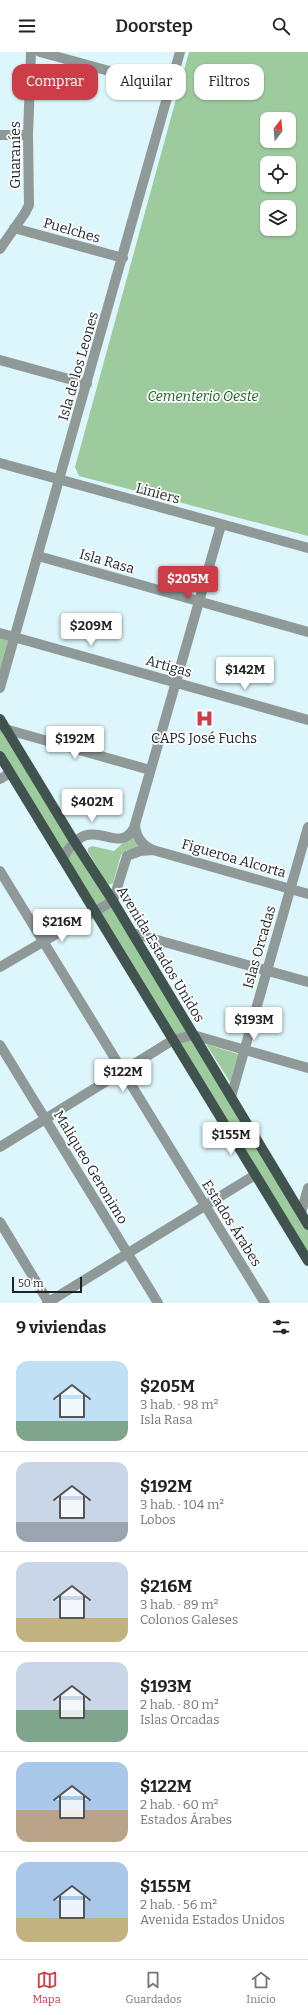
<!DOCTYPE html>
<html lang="es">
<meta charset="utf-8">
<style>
:root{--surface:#fff;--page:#f6f6f6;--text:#222;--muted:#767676;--line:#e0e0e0;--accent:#cd3d48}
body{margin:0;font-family:Bitter,serif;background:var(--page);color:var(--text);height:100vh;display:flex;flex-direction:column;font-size:15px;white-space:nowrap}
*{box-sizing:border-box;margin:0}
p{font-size:13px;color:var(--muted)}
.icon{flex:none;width:22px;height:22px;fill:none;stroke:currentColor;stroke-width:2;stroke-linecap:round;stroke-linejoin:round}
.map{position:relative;height:1251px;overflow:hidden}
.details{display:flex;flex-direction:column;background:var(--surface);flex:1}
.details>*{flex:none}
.top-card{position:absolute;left:12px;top:12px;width:284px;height:36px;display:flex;gap:8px}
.needle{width:26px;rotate:16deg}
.buttons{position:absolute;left:260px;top:60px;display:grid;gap:8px}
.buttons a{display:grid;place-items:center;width:36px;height:36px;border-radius:8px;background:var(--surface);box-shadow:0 1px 3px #0004;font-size:20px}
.scale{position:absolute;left:12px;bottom:10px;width:70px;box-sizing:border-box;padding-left:4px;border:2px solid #1a2325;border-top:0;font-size:11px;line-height:14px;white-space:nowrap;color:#1a2325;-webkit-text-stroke:3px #fefefe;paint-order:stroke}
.price{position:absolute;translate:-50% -34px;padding:0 9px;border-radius:4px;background:#fff;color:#222;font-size:13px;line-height:26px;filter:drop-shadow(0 1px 2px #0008)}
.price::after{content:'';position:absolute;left:50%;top:24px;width:12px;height:9px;margin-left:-6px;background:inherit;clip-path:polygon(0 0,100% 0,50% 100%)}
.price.on{background:var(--accent);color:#fff}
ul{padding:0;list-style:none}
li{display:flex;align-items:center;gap:12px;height:100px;padding:0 16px}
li+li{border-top:1px solid var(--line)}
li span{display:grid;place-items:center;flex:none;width:112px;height:80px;border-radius:12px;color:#555}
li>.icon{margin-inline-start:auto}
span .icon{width:48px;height:48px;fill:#fffc;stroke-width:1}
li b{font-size:17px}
h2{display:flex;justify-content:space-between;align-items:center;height:48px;padding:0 16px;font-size:17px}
.chip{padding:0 14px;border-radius:12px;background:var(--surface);box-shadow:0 1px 3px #0004;font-size:14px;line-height:36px}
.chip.on{background:var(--accent);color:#fff}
header{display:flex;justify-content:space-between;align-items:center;height:52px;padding:0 16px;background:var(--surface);font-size:18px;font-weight:600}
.menu{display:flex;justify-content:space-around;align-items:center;height:56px;border-top:1px solid var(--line);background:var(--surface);font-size:11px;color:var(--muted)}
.menu a{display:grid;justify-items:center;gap:2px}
.menu .on{color:var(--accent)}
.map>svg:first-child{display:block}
</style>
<header><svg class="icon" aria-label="menu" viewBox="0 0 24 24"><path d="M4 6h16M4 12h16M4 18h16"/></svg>Doorstep<svg class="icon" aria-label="search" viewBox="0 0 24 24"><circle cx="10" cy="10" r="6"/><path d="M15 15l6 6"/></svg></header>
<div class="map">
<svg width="308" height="1251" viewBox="0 0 308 1251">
<rect width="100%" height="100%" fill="#ddf6fb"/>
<path fill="#9dcb9e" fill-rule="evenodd" d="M189,0H308V484L79,424L75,415ZM267,67H289V89H267ZM267,111H289V133H267ZM267,155H289V177H267Z
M0,581L14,585L0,633Z
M0,667L308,1173V1209L0,704Z
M133,782L142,797L127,798L121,803L113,831L108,833L88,800V796L92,794L114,799Z
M206,992L238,1002L230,1030Z"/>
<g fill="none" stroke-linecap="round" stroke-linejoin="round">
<path stroke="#8f9997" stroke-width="10" d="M40,0L171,36
M0,83H28
M14,176L123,206
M0,197L25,161L29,153L28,83L31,0
M0,308L87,332
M0,411L308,496
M38,504L308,580
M0,581L308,668
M0,636L180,0
M5,677L150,718
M0,727L10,721
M135,773C136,785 143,794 153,798L308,842
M63,806C91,755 116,807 134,776L221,473
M0,819L265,1251
M132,881L308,930
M0,915L113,849L127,804L140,799L153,798
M0,993L158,1251
M231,1045L308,775
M0,1095L173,988L193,983L308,1016
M301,1161L308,1136
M0,1170L49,1251
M47,1251L255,1123"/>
<path stroke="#41534f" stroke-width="10" d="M0,667L74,789L113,849L308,1173
M0,704L308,1209"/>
</g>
<defs>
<symbol id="hospital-bare" viewBox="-9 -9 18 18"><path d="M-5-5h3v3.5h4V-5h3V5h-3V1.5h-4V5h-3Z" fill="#cd3d48" stroke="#fefefe" stroke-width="2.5" paint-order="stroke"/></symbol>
</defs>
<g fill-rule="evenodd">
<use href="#hospital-bare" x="192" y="654" width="25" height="25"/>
</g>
<g text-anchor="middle" stroke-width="3.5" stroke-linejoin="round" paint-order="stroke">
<g font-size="14" fill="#1a2325" stroke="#fefefe">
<text transform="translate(15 103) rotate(-90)" y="5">Guaraníes</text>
<text transform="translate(72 178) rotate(16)" y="5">Puelches</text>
<text transform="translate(78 314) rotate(-74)" y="5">Isla de los Leones</text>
<text transform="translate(158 441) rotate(15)" y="5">Liniers</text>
<text transform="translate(107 509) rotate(16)" y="5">Isla Rasa</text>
<text transform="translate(169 614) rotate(16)" y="5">Artigas</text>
<text transform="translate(234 806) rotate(16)" y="5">Figueroa Alcorta</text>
<text transform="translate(259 895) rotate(-74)" y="5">Islas Orcadas</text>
<text transform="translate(161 902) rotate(59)" y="5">Avenida Estados Unidos</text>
<text transform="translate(91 1115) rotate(59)" y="5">Maliqueo Geronimo</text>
<text transform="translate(232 1171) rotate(58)" y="5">Estados Árabes</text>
</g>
<g font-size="14" font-style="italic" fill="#155f20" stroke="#fefefe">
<text x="203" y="349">Cementerio Oeste</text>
</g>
<g font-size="14" fill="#1a2325" stroke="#fefefe">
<text x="204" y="691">CAPS José Fuchs</text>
</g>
</g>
</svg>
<div class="buttons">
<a><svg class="needle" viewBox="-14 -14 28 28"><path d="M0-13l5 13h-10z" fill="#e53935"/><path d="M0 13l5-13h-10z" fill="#767676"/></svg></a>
<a><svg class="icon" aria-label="locate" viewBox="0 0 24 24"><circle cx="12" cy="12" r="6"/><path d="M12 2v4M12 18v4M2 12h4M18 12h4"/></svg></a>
<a><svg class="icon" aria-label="layers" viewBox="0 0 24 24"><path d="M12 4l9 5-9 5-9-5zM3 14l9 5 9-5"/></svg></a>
</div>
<div class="scale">50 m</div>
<b class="price on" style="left:188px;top:548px">$205M</b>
<b class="price" style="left:91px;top:595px">$209M</b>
<b class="price" style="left:245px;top:639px">$142M</b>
<b class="price" style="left:75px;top:708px">$192M</b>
<b class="price" style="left:92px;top:771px">$402M</b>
<b class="price" style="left:62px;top:891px">$216M</b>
<b class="price" style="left:254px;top:989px">$193M</b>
<b class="price" style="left:123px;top:1041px">$122M</b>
<b class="price" style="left:231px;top:1104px">$155M</b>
<div class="top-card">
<a class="chip on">Comprar</a>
<a class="chip">Alquilar</a>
<a class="chip">Filtros</a>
</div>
</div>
<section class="details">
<h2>9 viviendas<svg class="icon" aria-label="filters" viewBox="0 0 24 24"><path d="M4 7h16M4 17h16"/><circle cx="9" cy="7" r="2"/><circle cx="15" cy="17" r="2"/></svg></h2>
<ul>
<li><span style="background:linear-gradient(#bfe0f5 75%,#7fa58c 0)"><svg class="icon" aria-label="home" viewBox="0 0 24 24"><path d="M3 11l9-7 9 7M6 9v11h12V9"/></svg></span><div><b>$205M</b><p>3 hab. · 98 m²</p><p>Isla Rasa</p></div></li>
<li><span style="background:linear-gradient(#c9d6e8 75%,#9aa5b1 0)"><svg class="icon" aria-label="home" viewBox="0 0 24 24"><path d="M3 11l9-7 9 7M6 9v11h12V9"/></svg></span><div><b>$192M</b><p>3 hab. · 104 m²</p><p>Lobos</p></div></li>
<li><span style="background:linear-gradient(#c9d6e8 70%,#c2b280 0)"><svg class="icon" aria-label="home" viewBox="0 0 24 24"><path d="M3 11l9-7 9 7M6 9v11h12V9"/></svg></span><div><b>$216M</b><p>3 hab. · 89 m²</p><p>Colonos Galeses</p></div></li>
<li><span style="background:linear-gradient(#c9d6e8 60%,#7fa58c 0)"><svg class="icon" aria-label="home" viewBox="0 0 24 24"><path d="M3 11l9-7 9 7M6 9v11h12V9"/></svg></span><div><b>$193M</b><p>2 hab. · 80 m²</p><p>Islas Orcadas</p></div></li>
<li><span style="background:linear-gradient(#a9c7e8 60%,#b9a48a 0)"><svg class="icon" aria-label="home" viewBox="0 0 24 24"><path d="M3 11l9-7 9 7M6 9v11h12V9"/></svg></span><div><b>$122M</b><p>2 hab. · 60 m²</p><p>Estados Árabes</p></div></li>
<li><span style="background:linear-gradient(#a9c7e8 70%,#c2b280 0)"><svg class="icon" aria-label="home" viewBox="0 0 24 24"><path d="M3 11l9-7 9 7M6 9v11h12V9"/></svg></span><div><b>$155M</b><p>2 hab. · 56 m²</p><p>Avenida Estados Unidos</p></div></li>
</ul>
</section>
<nav class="menu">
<a class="on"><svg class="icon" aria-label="map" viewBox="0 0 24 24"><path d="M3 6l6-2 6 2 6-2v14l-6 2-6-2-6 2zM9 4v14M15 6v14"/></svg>Mapa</a>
<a><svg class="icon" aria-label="saved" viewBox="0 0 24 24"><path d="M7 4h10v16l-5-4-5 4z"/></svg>Guardados</a>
<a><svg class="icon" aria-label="home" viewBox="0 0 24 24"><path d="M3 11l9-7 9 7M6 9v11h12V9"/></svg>Inicio</a>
</nav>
